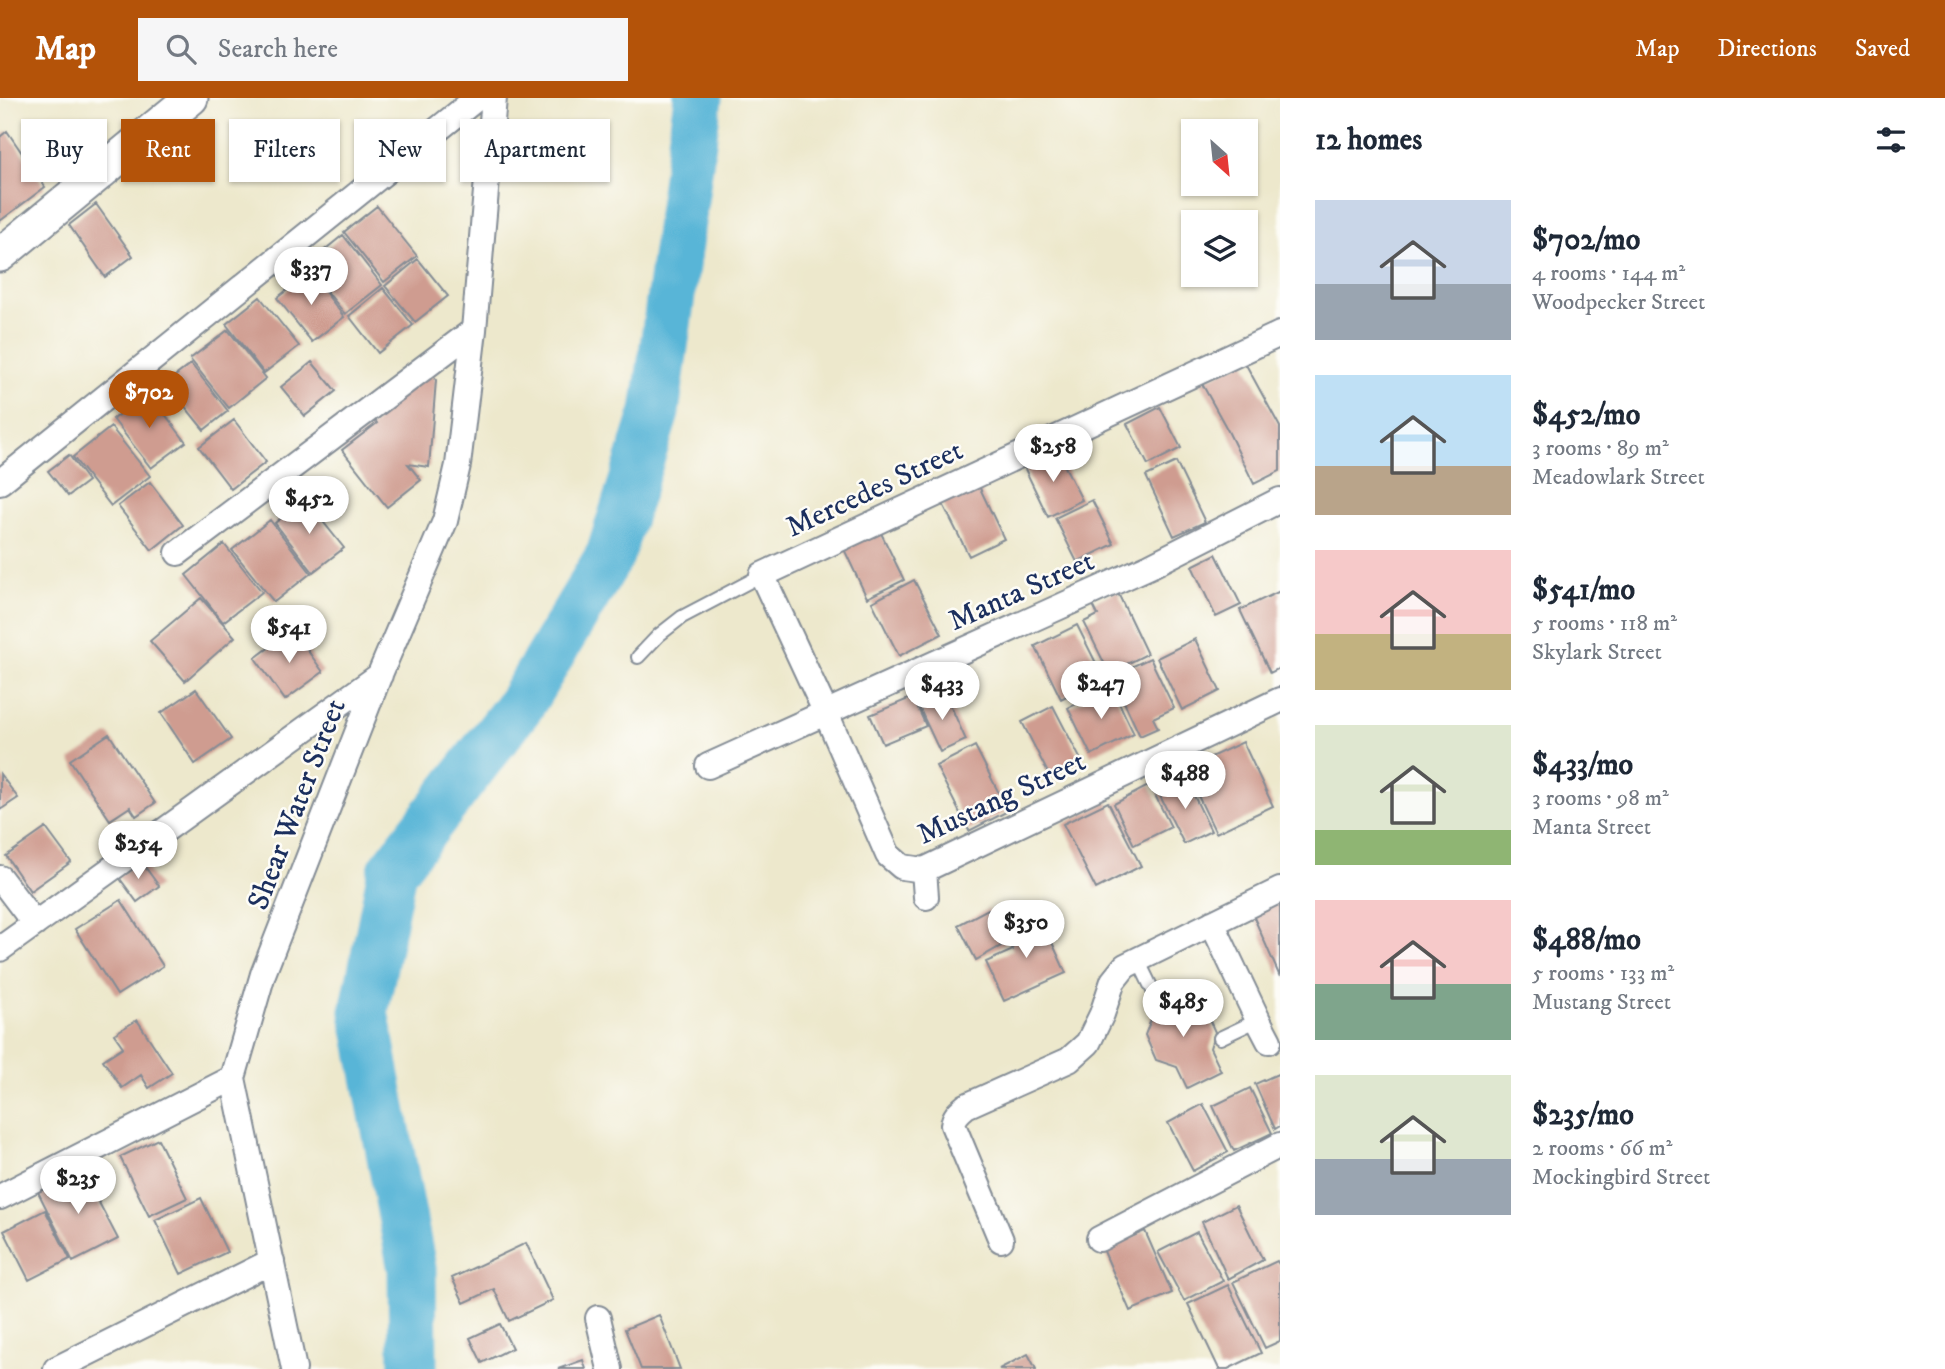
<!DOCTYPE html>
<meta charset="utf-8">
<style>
:root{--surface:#fff;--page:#f6f6f7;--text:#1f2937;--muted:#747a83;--accent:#b45309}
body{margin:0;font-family:"IM FELL DW Pica",serif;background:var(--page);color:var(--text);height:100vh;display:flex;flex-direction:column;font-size:26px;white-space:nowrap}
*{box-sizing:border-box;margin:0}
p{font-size:23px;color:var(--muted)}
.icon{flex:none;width:38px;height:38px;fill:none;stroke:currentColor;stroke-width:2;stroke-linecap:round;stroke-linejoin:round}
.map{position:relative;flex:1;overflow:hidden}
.drawer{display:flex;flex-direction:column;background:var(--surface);width:665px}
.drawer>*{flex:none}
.banner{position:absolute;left:21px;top:21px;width:665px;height:63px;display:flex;gap:14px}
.needle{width:46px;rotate:153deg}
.fabs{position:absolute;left:1181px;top:21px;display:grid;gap:14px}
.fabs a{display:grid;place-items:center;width:77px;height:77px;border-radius:0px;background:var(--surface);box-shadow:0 2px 5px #0004;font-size:35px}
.price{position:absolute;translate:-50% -60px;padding:0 16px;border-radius:24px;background:#fff;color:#222;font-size:23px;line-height:46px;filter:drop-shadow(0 2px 4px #0008)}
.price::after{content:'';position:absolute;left:50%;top:42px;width:21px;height:16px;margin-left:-10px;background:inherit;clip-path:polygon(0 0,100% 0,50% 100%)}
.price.active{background:var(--accent);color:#fff}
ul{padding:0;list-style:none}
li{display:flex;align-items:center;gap:21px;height:175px;padding:0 35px}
li span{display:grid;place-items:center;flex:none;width:196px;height:140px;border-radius:0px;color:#555}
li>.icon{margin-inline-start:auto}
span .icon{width:84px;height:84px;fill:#fffc;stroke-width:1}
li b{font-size:30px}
h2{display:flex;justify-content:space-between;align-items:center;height:84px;padding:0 35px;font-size:30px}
.pill{padding:0 24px;border-radius:0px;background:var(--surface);box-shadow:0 2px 5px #0004;font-size:24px;line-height:63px}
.pill.active{background:var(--accent);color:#fff}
header{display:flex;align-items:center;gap:42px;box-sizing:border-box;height:98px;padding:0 35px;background:var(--accent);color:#fff}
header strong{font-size:33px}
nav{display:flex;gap:38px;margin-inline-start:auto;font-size:24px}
.search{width:490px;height:63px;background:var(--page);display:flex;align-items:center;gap:18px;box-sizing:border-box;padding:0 24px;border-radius:0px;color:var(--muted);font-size:26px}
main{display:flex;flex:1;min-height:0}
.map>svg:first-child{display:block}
</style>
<header>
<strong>Map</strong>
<div class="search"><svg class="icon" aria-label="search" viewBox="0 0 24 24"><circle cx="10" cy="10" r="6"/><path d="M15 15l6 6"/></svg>Search here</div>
<nav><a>Map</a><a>Directions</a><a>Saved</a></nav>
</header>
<main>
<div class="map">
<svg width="1280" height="1271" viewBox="0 0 1280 1271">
<rect width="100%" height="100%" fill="#fdfcf7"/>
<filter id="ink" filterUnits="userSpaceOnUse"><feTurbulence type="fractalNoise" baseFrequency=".0143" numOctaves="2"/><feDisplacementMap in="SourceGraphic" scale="14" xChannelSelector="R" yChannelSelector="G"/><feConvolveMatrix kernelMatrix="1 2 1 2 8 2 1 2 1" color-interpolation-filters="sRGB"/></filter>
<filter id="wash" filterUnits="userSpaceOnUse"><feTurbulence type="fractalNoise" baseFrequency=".00686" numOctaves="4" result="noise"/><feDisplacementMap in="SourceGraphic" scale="28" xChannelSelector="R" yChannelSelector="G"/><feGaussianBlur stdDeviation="1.57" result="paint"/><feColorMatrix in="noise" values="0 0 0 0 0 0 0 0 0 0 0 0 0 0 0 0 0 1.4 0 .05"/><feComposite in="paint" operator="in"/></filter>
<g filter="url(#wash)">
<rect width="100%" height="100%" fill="#ede8cc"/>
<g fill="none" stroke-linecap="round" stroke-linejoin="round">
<path stroke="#59b5d7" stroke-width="49" d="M413,1271L412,1171L364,914L392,773L521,606L610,457L655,314L698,0"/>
</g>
<g id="blocks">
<path fill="#cf9c90" d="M7,33L45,89L0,123V39Z
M96,106L133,158L105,179L69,127Z
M377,108L417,158L384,184L344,134Z
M343,137L382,187L345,216L306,167Z
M418,161L448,198L415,224L385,188Z
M310,174L344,219L312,244L277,200Z
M383,190L413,227L378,255L349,218Z
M260,199L299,248L264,275L226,226Z
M228,232L266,280L229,310L190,261Z
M1244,263L1280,329V373L1254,386L1227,331L1201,284Z
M312,264L336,293L305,318L281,289Z
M191,266L228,313L204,332L166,285Z
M430,274L436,282L429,369L408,366L421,382L387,409L342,352L377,325L372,319Z
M148,294L186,344L151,370L113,321Z
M1160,309L1181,350L1148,367L1127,326Z
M234,322L266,364L231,391L199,349Z
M111,329L150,378L111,408L73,359Z
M1057,353L1082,402L1048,419L1024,369Z
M69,357L88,383L68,398L48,373Z
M1176,364L1205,424L1174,438L1146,378Z
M150,384L183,427L152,452L118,408Z
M977,384L1004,441L969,458L941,402Z
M305,401L344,450L313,474L275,425Z
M1092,402L1114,446L1077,464L1055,420Z
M270,422L311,475L274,504L232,452Z
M879,431L904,482L867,500L843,449Z
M224,446L262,494L223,524L186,477Z
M1216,456L1241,507L1216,519L1192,468Z
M914,482L942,536L899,558L872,504Z
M1117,493L1147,556L1109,575L1084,524L1098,517L1092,505Z
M1280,493V570L1270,575L1240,512Z
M201,500L235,539L185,583L150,543Z
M1077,527L1103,579L1061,601L1035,548Z
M293,532L323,574L285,602L255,560Z
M1195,541L1220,593L1182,612L1157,560Z
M1150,560L1174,610L1153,620L1158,630L1140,638L1112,578Z
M1111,588L1134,636L1091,657L1068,610Z
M196,591L231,641L195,666L161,615Z
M945,595L966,642L940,654L918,607Z
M913,599L926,628L883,646L870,617Z
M1053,608L1081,662L1050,679L1022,624Z
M109,636L155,705L136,718L130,709L110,722L70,662Z
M1243,644L1273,708L1216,735L1185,671Z
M975,648L1008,713L969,733L936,668Z
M0,676L18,700L0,712Z
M1186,681L1211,733L1184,746L1158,694Z
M1150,687L1171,729L1134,747L1114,706Z
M1108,704L1141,768L1096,791L1063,726Z
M46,730L71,764L30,793L6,758Z
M140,762L159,788L137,804L118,778Z
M121,802L163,868L117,897L75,831Z
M1280,802V879L1252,815Z
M988,811L1006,845L976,862L958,827Z
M1040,818L1066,875L1004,903L986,864L1013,852L1004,834Z
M1181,893L1186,904L1204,910L1215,934L1210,950L1221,973L1187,990L1177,969L1156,962L1145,937L1152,919L1148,910Z
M137,922L172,975L149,990L141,977L122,990L103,962L123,949L114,936Z
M1280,975V1028L1275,1031L1255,986Z
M1250,990L1272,1035L1234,1053L1213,1008Z
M1203,1006L1228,1054L1193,1073L1168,1025Z
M158,1041L187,1100L149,1118L120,1059Z
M82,1072L118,1141L73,1164L38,1094Z
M201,1100L227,1154L181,1176L155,1122Z
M1236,1107L1263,1162L1228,1181L1202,1124Z
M45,1112L70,1161L29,1182L4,1133Z
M1145,1133L1172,1195L1130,1213L1103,1151Z
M1197,1134L1223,1183L1184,1203L1158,1154Z
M526,1145L553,1202L509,1223L494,1191L464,1205L452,1180Z
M1277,1163L1280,1168V1243L1265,1250L1233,1184Z
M1228,1187L1261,1255L1228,1271H1219L1188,1206Z
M659,1217L680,1271H641L625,1231Z
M500,1226L512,1250L482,1265L470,1240Z
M1028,1256L1036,1271H999Z
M583,1262L586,1271H558Z"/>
</g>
</g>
<g filter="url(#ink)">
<use href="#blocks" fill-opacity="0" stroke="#848c95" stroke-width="2"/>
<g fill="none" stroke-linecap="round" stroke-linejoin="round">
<defs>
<path id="lane" d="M638,559L659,537L682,519L762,477
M1137,860L1157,901
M1220,940L1258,922"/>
<path id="street" d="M1280,236L762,477L826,615L888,757L902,769L924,772L1280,602
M0,384L477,0
M178,455L474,232
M708,668L1150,468L1280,402
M924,772L926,799
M0,780L35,826
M1212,825L1258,922L1269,943
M0,851L380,577
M0,1099L233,980
M1099,1141L1280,1047
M1001,1142L953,1027C954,1018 959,1014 966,1008L1069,962L1088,945L1102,916L1113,883L1125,868L1280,792
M598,1220L610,1271
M56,1271L272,1163
M294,1271L233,980L263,876L380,576L445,423L458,367L474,232L494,0"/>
<path id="secondary" d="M0,157L191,0"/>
</defs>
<use href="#lane" stroke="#848c95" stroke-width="16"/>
<use href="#street" stroke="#848c95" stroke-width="28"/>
<use href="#secondary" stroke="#848c95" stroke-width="37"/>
<use href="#lane" stroke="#fff" stroke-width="12"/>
<use href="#street" stroke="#fff" stroke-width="24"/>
<use href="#secondary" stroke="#fff" stroke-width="33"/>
</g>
</g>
<g text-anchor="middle" stroke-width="5" stroke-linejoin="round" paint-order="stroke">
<g font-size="30" fill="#1b2f5e" stroke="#fdfcf7">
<text transform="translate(874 390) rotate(-25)" y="10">Mercedes Street</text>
<text transform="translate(1021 492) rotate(-24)" y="10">Manta Street</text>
<text transform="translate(1001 699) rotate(-25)" y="10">Mustang Street</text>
<text transform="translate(296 706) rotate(-69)" y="10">Shear Water Street</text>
</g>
</g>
</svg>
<div class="fabs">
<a><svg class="needle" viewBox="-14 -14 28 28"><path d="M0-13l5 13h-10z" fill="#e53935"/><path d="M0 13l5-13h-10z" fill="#747a83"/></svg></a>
<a><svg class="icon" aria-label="layers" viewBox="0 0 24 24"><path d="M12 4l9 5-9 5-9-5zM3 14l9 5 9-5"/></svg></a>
</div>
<b class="price" style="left:311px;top:209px">$337</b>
<b class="price active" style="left:149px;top:332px">$702</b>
<b class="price" style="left:1053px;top:386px">$258</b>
<b class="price" style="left:309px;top:438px">$452</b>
<b class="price" style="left:289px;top:567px">$541</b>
<b class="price" style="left:1101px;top:623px">$247</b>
<b class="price" style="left:942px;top:624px">$433</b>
<b class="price" style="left:1185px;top:713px">$488</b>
<b class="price" style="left:138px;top:783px">$254</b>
<b class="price" style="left:1026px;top:862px">$350</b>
<b class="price" style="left:1183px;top:941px">$485</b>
<b class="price" style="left:78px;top:1118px">$235</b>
<div class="banner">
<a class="pill">Buy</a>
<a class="pill active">Rent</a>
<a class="pill">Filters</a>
<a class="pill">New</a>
<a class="pill">Apartment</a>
</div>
</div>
<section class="drawer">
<h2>12 homes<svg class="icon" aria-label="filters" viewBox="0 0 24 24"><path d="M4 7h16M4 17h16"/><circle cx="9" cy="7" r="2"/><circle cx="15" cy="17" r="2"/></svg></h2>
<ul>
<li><span style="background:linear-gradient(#c9d6e8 60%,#9aa5b1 0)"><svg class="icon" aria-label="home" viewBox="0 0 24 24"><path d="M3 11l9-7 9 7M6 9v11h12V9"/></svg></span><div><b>$702/mo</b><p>4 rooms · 144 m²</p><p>Woodpecker Street</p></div></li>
<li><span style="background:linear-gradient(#bfe0f5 65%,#b9a48a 0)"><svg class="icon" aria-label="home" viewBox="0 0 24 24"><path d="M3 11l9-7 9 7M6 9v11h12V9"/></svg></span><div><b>$452/mo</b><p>3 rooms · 89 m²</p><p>Meadowlark Street</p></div></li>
<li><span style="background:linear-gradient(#f6c9c9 60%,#c2b280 0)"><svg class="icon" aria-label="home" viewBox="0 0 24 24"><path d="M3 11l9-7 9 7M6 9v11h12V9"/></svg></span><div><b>$541/mo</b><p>5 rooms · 118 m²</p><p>Skylark Street</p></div></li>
<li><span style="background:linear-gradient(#dfe7d0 75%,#8fb573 0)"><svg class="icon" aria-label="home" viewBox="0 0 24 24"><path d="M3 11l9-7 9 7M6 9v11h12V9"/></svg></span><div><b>$433/mo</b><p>3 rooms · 98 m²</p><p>Manta Street</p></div></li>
<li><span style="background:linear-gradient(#f6c9c9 60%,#7fa58c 0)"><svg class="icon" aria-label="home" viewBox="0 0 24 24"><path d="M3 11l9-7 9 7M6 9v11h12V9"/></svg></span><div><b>$488/mo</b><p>5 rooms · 133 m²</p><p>Mustang Street</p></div></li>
<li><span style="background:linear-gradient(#dfe7d0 60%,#9aa5b1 0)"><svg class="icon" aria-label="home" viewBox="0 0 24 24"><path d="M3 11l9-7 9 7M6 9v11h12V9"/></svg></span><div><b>$235/mo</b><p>2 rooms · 66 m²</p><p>Mockingbird Street</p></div></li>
</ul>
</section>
</main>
